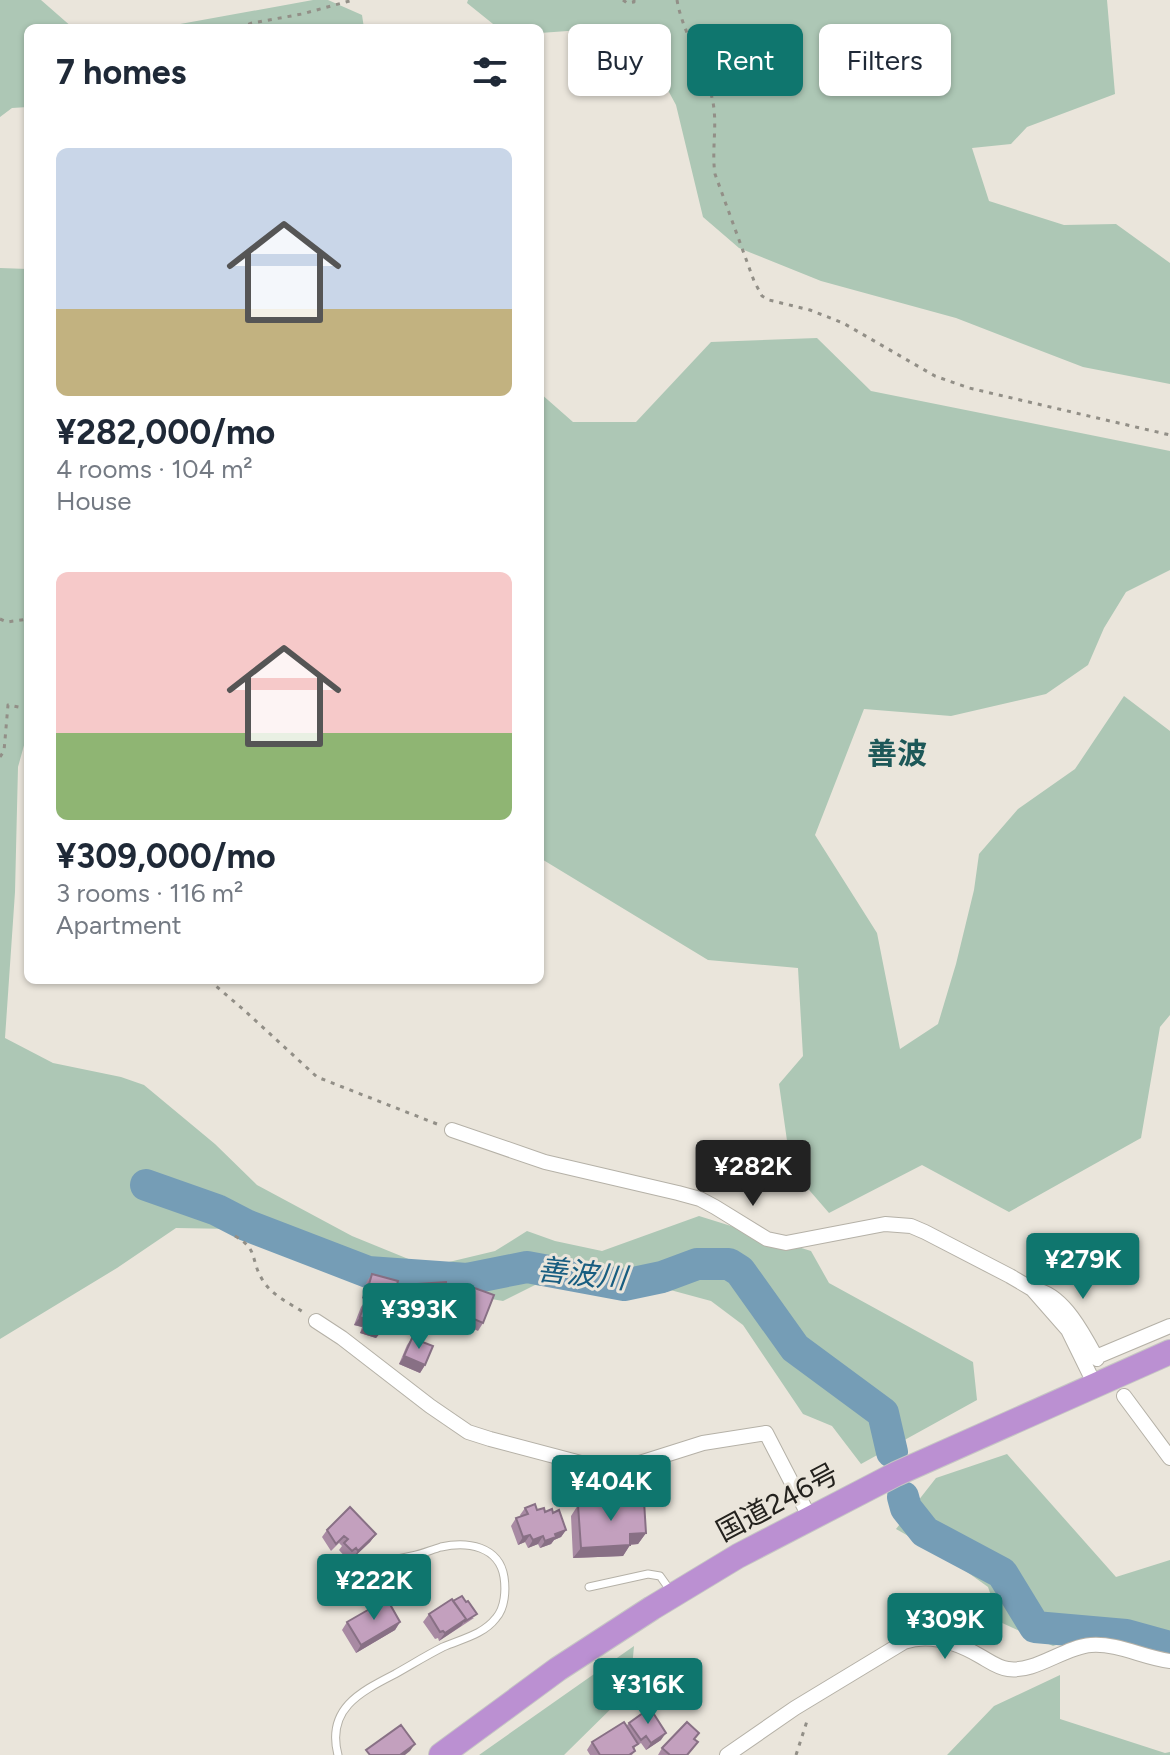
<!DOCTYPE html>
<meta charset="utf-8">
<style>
:root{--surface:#fff;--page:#f6f6f7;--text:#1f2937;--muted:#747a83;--accent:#0f766e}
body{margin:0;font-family:Figtree,"Noto Sans JP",sans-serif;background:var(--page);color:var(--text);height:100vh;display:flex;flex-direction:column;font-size:30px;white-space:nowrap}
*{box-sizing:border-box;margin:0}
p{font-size:26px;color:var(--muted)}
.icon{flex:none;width:44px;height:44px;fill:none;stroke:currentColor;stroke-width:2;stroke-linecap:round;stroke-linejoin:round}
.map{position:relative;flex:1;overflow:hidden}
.panel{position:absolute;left:24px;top:24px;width:520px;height:960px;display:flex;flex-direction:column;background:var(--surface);border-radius:12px;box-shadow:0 2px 6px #0004}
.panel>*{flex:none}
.top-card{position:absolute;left:568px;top:24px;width:482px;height:72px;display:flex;gap:16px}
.price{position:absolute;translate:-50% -68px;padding:0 18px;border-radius:8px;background:var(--accent);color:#fff;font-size:26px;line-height:52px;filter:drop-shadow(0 2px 4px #0008)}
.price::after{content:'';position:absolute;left:50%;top:48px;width:24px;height:18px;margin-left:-12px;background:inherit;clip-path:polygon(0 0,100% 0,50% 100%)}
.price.on{background:#222;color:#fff}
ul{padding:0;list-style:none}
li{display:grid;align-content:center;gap:16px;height:424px;padding:0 32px}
li span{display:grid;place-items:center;height:248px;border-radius:12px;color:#555}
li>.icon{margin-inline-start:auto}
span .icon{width:144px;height:144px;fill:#fffc;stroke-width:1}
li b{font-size:34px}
h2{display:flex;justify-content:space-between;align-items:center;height:96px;padding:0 32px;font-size:34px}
.tag{padding:0 28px;border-radius:12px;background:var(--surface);box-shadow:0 2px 6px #0004;font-size:28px;line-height:72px}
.tag.on{background:var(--accent);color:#fff}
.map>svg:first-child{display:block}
</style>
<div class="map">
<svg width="1170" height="1755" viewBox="0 0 1170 1755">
<rect width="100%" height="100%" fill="#eae5db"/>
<path fill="#adc7b5" d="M0,0H41L73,28H28V107L12,108L0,117Z
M313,0H328L362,15L364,28H158Z
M468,0H1107L1115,94L1027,127L1011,144L972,148L989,201L1064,225L1116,224L1170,263V384L1083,367L956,318L821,281L739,248L703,217L676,105L650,57L595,29L540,33V28H498L467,3Z
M0,268L28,269V731L18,767L15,892L5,1038L53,1063L121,1077L144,1085L215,1144L257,1185L352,1236L428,1267L495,1251L527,1231L555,1241L602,1251L699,1216L811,1251L829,1283L973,1362L977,1400L861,1464L832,1426L803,1414L743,1325L711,1301L663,1288L603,1292L535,1285L503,1301L433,1289L233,1229L176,1228L117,1268L0,1339Z
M817,338L871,391L1170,451V570L1126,592L1104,628L1088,665L1046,694L951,716L864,709L815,835L877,933L900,1049L938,1024L956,964L974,890L979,854L1018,809L1075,769L1124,696L1170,731V1015L1160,1027L1141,1138L1009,1212L922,1165L829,1213L791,1169L779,1084L803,1056L798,968L708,960L540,858V393L573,422H636L711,342Z
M1007,1454L1116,1577L1170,1560V1666L1114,1626L1053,1646L1000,1622L988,1587L949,1559L896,1529L936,1478Z
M634,1646L630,1690L564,1755H479Z
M1060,1675V1719L1165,1753L1170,1752V1755H947L994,1706Z"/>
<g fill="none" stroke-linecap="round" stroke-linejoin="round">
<path stroke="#759db6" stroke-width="32" d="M146,1185L217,1210L246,1225L368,1272L467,1279L527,1267L624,1285L662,1277L697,1264H729L740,1271L795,1348L883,1413L892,1452
M903,1497L906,1508L925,1532L1002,1573L1035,1627L1126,1635L1170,1647"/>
<defs>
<path id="service" d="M333,1569C360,1566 386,1562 412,1556C422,1554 431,1550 441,1547C467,1541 499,1546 504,1577C506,1590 505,1608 496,1618C483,1635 461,1639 443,1647C427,1655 411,1665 395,1674C360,1692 326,1709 338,1755
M589,1587L648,1574L660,1576L670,1590"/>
<path id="minor" d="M452,1130L545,1162L678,1193L700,1199L715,1207L767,1239L786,1243L885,1224L911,1226L925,1232L1010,1276L1032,1289L1068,1330L1095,1385
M1040,1291C1066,1299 1085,1337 1097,1359
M316,1321L342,1338L430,1406L468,1432L490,1439L596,1467L613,1469L624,1468L703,1443L766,1433L810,1518
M1096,1357L1170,1326
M1124,1396L1170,1458
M727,1755L795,1708L904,1642C930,1633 956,1642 980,1656C989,1661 998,1668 1008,1669C1035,1673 1064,1647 1091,1645C1118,1643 1144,1658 1170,1661"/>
<path id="trunk" d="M441,1755L558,1669L652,1608L738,1556L896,1474L1170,1352"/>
</defs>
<use href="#service" stroke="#b5b1a7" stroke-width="9"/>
<use href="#minor" stroke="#b5b1a7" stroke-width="16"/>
<use href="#trunk" stroke="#c6c6c4" stroke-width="26"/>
<path stroke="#928f87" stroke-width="3" stroke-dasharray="4 6" stroke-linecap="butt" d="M623,0L627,3L634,2V0
M677,0C683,34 703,61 711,94C719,121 711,147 715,174L754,281L762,296L769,300L810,310L843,323L935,376L969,388L1170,435
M239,28L252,23L302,14L353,0
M0,619L7,622L28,619
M0,757L4,751L8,705L28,709
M209,980L245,1011L317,1077L437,1124
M235,1236C259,1250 250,1259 262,1279C270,1294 289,1303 303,1312
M796,1755L807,1721"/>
<use href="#service" stroke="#fff" stroke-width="7"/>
<use href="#minor" stroke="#fff" stroke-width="14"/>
<use href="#trunk" stroke="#bb90d2" stroke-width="24"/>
</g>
<path fill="#a88aa3" d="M372,1274L388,1306L386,1305L385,1308L381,1333H380L376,1338L360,1333L362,1327L354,1325L361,1307L366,1300L367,1301L362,1298L367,1281Z
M418,1284L442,1309L439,1310L435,1328L430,1333L408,1334V1329H403L402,1322L412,1309H419V1306H414L413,1291Z
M469,1286L483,1323L478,1331L448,1317L458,1296L463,1288L467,1290Z
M412,1338L425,1365L420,1373L399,1364L407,1345Z
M578,1505L646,1533L638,1544L630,1545L623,1556L573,1558L571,1516Z
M525,1508L553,1513L566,1530L561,1537L554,1540L551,1544L540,1548L538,1544L528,1548L525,1542L518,1545L511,1526L516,1518L521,1517L520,1515Z
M327,1530L376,1534L370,1542L353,1558L351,1556L347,1559L339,1550L342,1546L339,1543L331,1551L322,1537Z
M429,1614L474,1618L439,1641L438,1638L435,1639L423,1622Z
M347,1622H400L395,1630L356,1653L342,1630Z
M629,1723L661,1740L646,1750L641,1743L635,1747L634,1749L635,1751L632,1755H590L587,1750L592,1742L626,1726Z
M695,1740L698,1742L688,1755H658L662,1748Z"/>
<path fill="#887085" d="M367,1291L372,1292L367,1300L362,1298Z
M389,1297L393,1299L382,1312L365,1308L370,1301Z
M424,1298L419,1306H414L419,1299Z
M447,1302L442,1309L419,1311L424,1303Z
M360,1317L367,1320L362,1327L354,1325Z
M435,1320H440L430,1333L408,1334L413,1327Z
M408,1322H413L408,1329H403Z
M365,1325H383L386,1326L376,1338L360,1333Z
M404,1356L425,1365L420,1373L399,1364Z
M566,1530L561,1537L554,1540L551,1544L540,1548L545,1541L555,1534Z
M646,1533L638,1544L622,1545L630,1534Z
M376,1534L370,1542L353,1558L358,1551Z
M530,1535L525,1542L518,1545L523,1537Z
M543,1536L538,1544L528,1548L533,1540Z
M630,1545L623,1556L573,1558L581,1548Z
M466,1619L461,1626L439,1641L445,1633Z
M400,1622L395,1630L356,1653L361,1645Z
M666,1733L661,1740L646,1750L651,1743Z
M415,1744L410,1751L405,1755H400Z"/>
<path fill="#c3a0be" stroke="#887085" stroke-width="2" d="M372,1274L398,1281L393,1299L389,1297L387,1305L370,1301L372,1292L367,1291Z
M446,1282L447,1302L424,1303V1298L419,1299L418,1284Z
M469,1286L494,1295L483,1323L453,1310L463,1288L467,1290Z
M366,1300L392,1311L386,1326L383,1325L381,1331L365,1325L367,1320L360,1317Z
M439,1307L440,1320H435L436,1325L413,1327V1322H408L407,1314H412V1309Z
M412,1338L433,1346L425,1365L404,1356Z
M644,1501L646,1533L630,1534V1545L581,1548L578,1505Z
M535,1504L537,1510L544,1508L545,1512L552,1509L553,1513L559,1510L566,1530L555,1534L556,1537L545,1541L543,1536L533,1540L530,1535L523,1537L516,1518L528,1514L525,1508Z
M350,1507L376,1534L358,1551L356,1548L352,1551L344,1543L348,1539L344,1536L336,1544L327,1530Z
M462,1596L466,1602L468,1601L477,1614L464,1622L466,1619L453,1601Z
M387,1599L400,1622L361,1645L347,1622Z
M452,1599L466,1619L445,1633L443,1631L440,1632L429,1614Z
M650,1708L666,1733L651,1743L646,1736L641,1740L629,1723Z
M624,1722L638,1744L633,1747L635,1751L629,1755H600L592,1742Z
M687,1722L699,1733L694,1739L698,1742L687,1755H670L662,1748Z
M401,1725L415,1744L400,1755H370L366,1750Z"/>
<g text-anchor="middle" stroke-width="6" stroke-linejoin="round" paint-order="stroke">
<g font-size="28" fill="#24221e" stroke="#eae5db">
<text transform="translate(777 1502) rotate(-28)" y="10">国道246号</text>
</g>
<g font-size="30" font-weight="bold" fill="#1d5858" stroke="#eae5db">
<text x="897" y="764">善波</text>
</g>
<g font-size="30" font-style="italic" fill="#185d80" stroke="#eae5db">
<text transform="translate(582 1274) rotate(6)" y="10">善波川</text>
</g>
</g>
</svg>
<b class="price on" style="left:753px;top:1208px">¥282K</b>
<b class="price" style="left:1083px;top:1301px">¥279K</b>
<b class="price" style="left:419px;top:1351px">¥393K</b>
<b class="price" style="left:611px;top:1523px">¥404K</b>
<b class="price" style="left:374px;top:1622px">¥222K</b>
<b class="price" style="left:945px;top:1661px">¥309K</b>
<b class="price" style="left:648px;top:1726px">¥316K</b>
<div class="top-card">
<a class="tag">Buy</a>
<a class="tag on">Rent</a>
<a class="tag">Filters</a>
</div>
<section class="panel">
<h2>7 homes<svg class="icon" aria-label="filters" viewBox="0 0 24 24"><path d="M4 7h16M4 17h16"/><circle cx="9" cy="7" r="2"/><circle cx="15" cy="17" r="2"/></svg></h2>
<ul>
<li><span style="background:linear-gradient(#c9d6e8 65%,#c2b280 0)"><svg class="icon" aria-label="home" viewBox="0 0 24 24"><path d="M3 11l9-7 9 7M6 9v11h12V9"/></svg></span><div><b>¥282,000/mo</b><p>4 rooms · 104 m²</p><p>House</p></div></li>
<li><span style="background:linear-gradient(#f6c9c9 65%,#8fb573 0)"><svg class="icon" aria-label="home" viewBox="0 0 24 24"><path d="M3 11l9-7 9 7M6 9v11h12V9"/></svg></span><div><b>¥309,000/mo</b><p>3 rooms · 116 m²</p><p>Apartment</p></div></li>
</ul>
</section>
</div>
